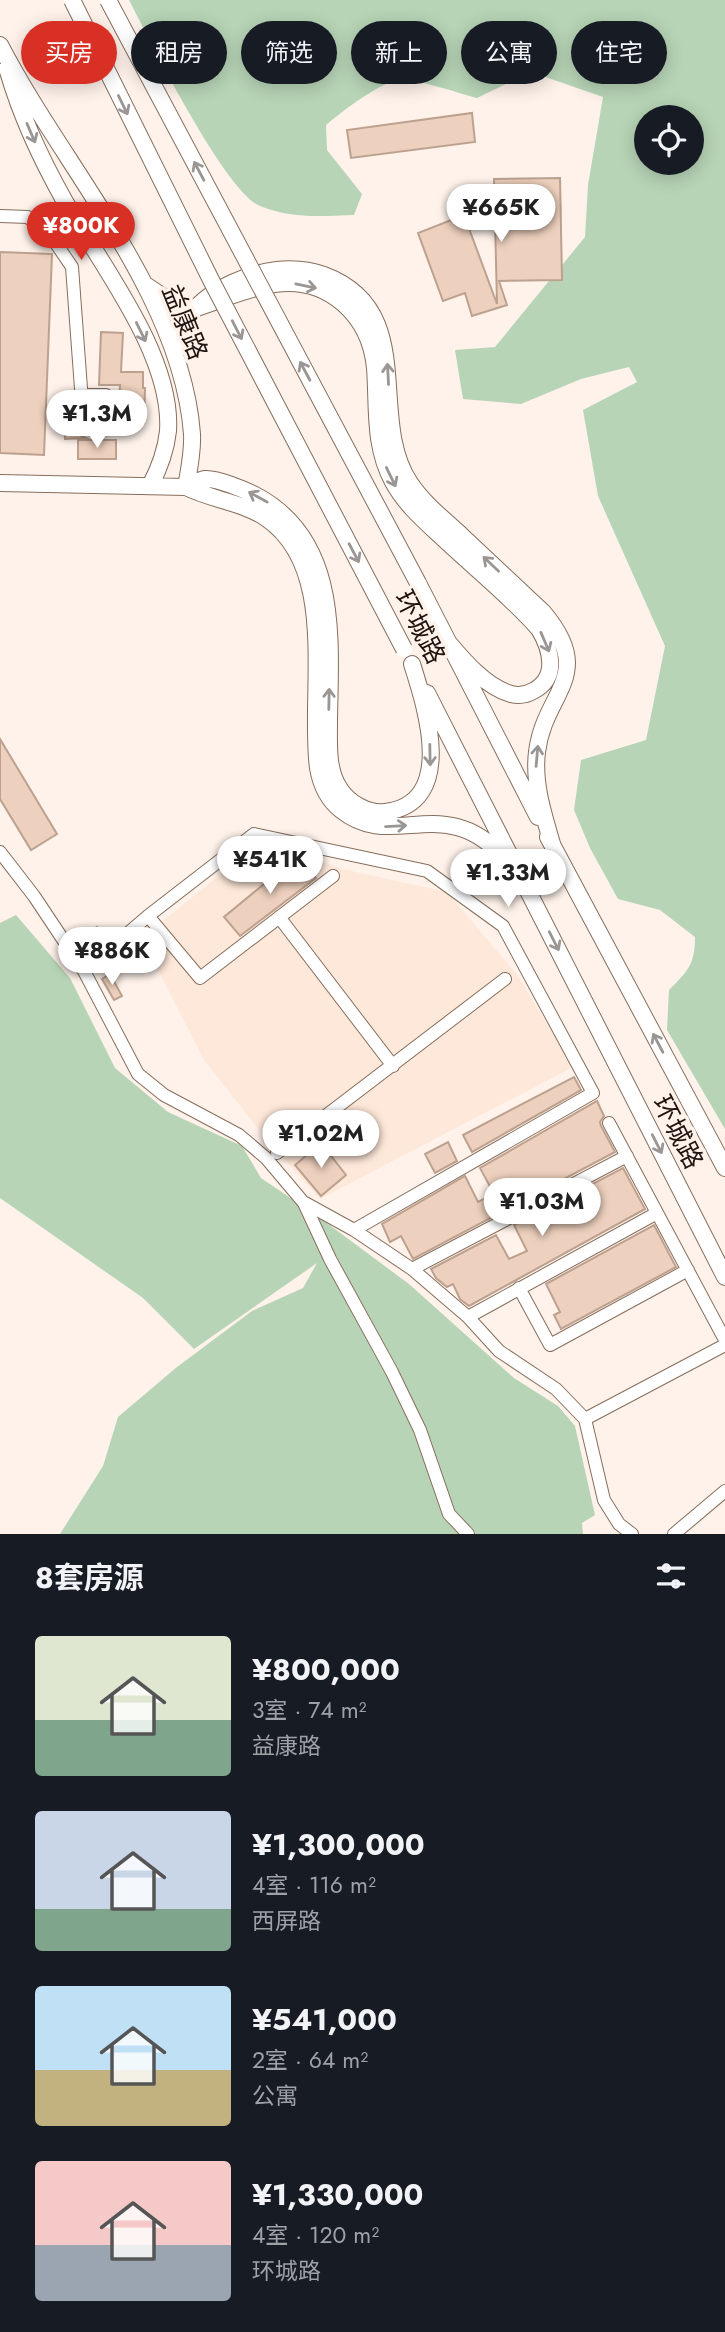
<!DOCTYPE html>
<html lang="zh">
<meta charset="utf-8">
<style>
:root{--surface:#171b24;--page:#20242c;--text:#f1f3f6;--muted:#9ea1a6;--accent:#d93025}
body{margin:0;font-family:Jost,"Noto Sans SC",sans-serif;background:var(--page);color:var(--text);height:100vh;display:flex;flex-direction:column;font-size:26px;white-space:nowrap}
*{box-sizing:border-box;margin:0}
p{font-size:23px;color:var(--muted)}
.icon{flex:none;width:38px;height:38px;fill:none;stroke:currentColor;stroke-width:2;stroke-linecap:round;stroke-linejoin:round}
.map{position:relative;height:1534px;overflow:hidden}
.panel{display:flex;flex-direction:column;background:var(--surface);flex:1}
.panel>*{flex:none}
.top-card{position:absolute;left:21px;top:21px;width:684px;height:63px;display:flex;gap:14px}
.buttons{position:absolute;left:634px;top:105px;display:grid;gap:14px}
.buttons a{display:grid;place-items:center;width:70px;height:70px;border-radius:50%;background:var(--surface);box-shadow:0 4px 18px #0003;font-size:35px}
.price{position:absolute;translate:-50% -60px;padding:0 16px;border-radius:24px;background:#fff;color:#222;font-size:23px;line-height:46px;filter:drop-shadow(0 2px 4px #0008)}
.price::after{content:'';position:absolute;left:50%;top:42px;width:21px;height:16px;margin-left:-10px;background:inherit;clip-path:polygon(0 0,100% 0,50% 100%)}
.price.current{background:var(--accent);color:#fff}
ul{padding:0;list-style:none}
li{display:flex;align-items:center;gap:21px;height:175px;padding:0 35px}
li span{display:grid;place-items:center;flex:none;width:196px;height:140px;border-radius:7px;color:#555}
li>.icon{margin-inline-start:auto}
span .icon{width:84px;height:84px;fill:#fffc;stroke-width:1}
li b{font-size:30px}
h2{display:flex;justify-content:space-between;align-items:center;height:84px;padding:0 35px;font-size:30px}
.chip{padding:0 24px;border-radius:32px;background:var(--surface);box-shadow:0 4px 18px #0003;font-size:24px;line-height:63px}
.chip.current{background:var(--accent);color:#fff}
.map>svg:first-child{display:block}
</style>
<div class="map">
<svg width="725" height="1534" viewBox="0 0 725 1534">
<rect width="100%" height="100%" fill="#fef2ea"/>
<path fill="#fee8d9" d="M259,843L294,851L342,869L447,892L518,976L573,1067L320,1199L267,1140L204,1060L142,938Z"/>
<path fill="#b7d4b6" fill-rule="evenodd" d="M129,0H725V1129L667,1030L669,990C688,971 695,964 695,937L660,910L618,899L590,848L574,810L581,760L646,740L665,646L598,496L583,410L637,382L629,367L581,379L521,404L463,399L455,350L495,347L585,237L588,185L603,97L531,72L477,98C461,94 410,76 396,80C376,86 342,111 326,125L327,150L362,194L354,215C320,216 292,219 260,206C225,192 149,39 129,0ZM646,117H691V163H646Z
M16,915L70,978L115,1068L168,1112L242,1146L261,1178L320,1218L409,1284L514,1378L558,1406L575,1426L595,1515L582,1523L583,1534H60L103,1466L118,1417L177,1367L252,1311L303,1288L317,1263L194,1349L143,1298L0,1198V923Z"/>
<path fill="#edd0bd" stroke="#bda18f" stroke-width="2" d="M472,113L475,142L351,158L347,130Z
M560,178L562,280L499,281L507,305L472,316L465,293L443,301L418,233L464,215L497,304L494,179Z
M0,252L52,254L44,455L0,453Z
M101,332L123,333L121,372H143V388H145L144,423L122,422L118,419L120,385H99Z
M65,415H74L76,433L86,438L65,439Z
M78,440H116V459H78Z
M0,739L57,834L31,850L0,799Z
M298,856L316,878L240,936L224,917Z
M97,927L104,936L92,946L85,936Z
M110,974L122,996L114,1000L102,979Z
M574,1077L581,1090L472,1152L463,1135Z
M597,1101L604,1116L600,1122L601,1126L615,1152L413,1259L401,1236L390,1242L382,1224L465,1176L478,1202L494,1194L480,1168Z
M448,1142L457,1161L435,1173L425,1154Z
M321,1143L346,1175L321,1196L295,1165Z
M623,1168L645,1209L469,1306L460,1299L453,1284L447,1287L436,1278L431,1269L496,1235L509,1259L527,1251L514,1225Z
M654,1225L676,1267L561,1329L554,1315L560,1312L546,1284Z"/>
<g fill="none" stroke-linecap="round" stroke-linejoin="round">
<defs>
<path id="minor" d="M0,216L28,217L51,236L72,267L84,429L115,427
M82,395H106
M0,852L34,896L84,971L138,1074L164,1095L239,1135L266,1158L304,1203L330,1259L392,1372L420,1430L449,1514L468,1534
M148,916L200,978L333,876
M279,917L393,1066
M84,971L148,916L254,834L427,871L503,926L593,1093L354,1230
M609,1123L725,1340
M277,1153L505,979
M305,1203L354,1230L412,1269L468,1317L499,1351L556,1389L585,1419L604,1500L619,1524L632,1534
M412,1269L627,1156
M519,1288L550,1345L688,1270
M468,1317L657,1213
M585,1419L725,1345
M674,1534L725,1491"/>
<path id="major" d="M0,45C62,165 182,296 192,434C193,452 189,470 186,487
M7,68C20,114 41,159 64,200C100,264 173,355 168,431C166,450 159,469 150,486
M144,284L162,296L193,309C219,301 247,288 274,284C328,276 370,315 375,368C378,408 373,445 393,482C406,506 427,523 446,541C477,570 511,597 539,629C551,649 559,678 533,691C526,695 519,696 511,694C486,687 464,661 448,642
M175,354C184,317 196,300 232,283C260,270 293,264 324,275C420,311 366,417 410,483C424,504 444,519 462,536C489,561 516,587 543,612C597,676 544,692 537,752C533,784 544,816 553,847
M0,483L186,487C191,485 199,480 205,479C217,478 245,490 255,495C341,540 330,641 329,722C329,744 327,771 340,789C349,803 368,814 385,812C457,803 426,708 412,664
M186,487C212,500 242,502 266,518C340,568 308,693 318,768C321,785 327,799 341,810C379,841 416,816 457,827C477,832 493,845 507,860
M418,583L538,817
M427,693L725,1277
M548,837L725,1168"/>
</defs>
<use href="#minor" stroke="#876e5c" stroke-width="14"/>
<use href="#major" stroke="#876e5c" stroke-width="18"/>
<use href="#minor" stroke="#fff" stroke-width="12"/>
<use href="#major" stroke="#fff" stroke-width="16"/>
<defs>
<path id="major-bridge" d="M72,0L212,282L404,649
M108,0L418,583"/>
</defs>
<use href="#major-bridge" stroke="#876e5c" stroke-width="18" stroke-linecap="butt"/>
<use href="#major-bridge" stroke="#fff" stroke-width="16"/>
</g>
<defs><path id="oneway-shaft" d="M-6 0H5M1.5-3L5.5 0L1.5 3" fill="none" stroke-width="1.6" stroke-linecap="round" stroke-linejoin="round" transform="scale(1.75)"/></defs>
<g stroke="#9a9693">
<use href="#oneway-shaft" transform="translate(123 105) rotate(64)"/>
<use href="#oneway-shaft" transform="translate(31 133) rotate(67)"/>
<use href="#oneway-shaft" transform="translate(199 171) rotate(-118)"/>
<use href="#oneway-shaft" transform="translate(306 286) rotate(12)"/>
<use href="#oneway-shaft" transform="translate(237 330) rotate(63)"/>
<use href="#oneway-shaft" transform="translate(141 332) rotate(64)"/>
<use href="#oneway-shaft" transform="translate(305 371) rotate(-118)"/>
<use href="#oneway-shaft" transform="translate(388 374) rotate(-93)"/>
<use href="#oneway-shaft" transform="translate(391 477) rotate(64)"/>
<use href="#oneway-shaft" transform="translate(258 497) rotate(-151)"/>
<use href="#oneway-shaft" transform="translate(354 553) rotate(62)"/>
<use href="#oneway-shaft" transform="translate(491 564) rotate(-137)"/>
<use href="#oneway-shaft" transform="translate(545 642) rotate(67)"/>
<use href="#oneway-shaft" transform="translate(329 699) rotate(-89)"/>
<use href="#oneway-shaft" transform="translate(430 755) rotate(89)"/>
<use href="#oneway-shaft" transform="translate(537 756) rotate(-85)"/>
<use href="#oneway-shaft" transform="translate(396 826) rotate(-3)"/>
<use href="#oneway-shaft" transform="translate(554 941) rotate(63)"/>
<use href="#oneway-shaft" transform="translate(658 1043) rotate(-118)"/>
<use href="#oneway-shaft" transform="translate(657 1144) rotate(63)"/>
</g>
<g text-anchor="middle" stroke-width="7" stroke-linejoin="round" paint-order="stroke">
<g font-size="26" fill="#1f150e" stroke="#fef2ea">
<text transform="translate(185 322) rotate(68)" y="9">益康路</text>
<text transform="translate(420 627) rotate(63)" y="9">环城路</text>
<text transform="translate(678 1132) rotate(63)" y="9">环城路</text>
</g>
</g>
</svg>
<div class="buttons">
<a><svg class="icon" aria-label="locate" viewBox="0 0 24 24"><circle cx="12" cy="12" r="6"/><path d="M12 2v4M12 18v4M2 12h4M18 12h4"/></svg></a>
</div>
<b class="price" style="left:501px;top:244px">¥665K</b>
<b class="price current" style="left:81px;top:262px">¥800K</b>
<b class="price" style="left:97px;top:450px">¥1.3M</b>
<b class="price" style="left:270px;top:896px">¥541K</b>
<b class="price" style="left:508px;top:909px">¥1.33M</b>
<b class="price" style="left:112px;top:987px">¥886K</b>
<b class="price" style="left:321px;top:1170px">¥1.02M</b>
<b class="price" style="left:542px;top:1238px">¥1.03M</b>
<div class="top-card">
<a class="chip current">买房</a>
<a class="chip">租房</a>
<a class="chip">筛选</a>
<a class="chip">新上</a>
<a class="chip">公寓</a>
<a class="chip">住宅</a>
</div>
</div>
<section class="panel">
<h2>8套房源<svg class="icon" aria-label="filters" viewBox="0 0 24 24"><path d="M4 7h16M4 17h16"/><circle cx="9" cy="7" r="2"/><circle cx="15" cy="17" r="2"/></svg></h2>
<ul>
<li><span style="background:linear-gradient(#dfe7d0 60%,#7fa58c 0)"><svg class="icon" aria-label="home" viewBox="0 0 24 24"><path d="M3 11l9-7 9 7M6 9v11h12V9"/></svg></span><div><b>¥800,000</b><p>3室 · 74 m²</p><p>益康路</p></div></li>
<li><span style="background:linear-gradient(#c9d6e8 70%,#7fa58c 0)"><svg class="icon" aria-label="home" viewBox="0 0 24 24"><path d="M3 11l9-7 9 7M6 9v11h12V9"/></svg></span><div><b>¥1,300,000</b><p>4室 · 116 m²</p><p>西屏路</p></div></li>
<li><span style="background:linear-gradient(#bfe0f5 60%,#c2b280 0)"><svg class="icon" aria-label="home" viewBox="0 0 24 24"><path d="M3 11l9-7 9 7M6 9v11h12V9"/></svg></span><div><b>¥541,000</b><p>2室 · 64 m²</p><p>公寓</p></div></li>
<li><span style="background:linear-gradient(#f6c9c9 60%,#9aa5b1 0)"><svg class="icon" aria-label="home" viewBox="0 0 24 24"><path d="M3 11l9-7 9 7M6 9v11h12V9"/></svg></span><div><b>¥1,330,000</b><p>4室 · 120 m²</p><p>环城路</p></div></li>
</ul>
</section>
